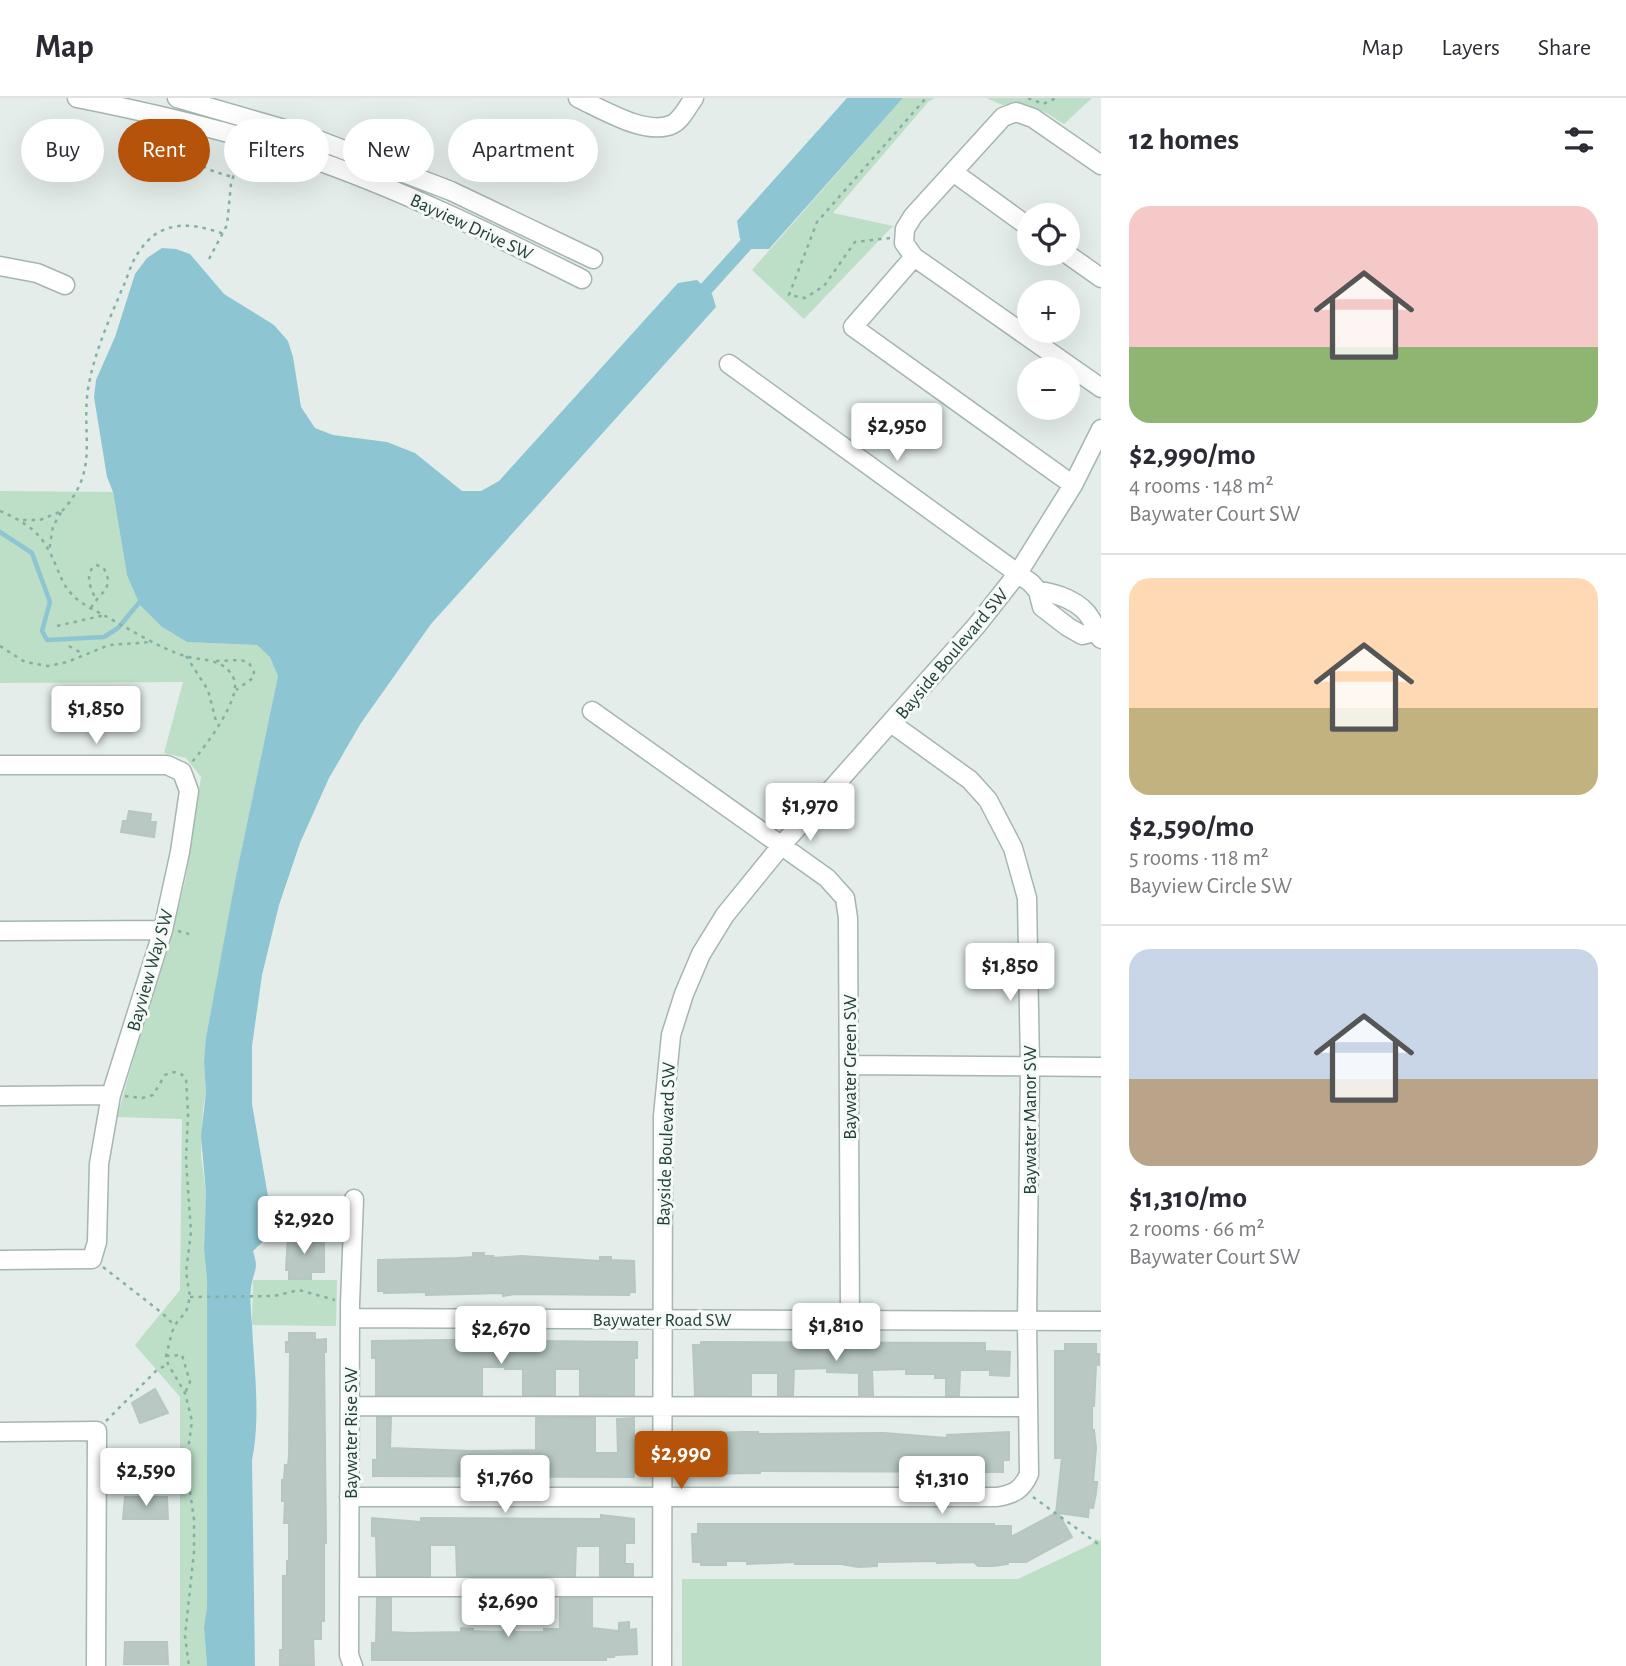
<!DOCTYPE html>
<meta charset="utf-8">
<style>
:root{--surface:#fff;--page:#f2f2f3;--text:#2b2b33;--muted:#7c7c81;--line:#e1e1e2;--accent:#b45309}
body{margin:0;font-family:"Alegreya Sans",sans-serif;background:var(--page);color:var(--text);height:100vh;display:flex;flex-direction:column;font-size:26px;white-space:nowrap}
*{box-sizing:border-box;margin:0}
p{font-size:23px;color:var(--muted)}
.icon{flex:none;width:38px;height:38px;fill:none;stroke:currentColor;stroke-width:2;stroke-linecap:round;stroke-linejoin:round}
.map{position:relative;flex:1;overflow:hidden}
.side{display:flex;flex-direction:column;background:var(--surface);width:525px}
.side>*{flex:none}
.hud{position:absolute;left:21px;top:21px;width:665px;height:63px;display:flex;gap:14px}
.controls{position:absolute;left:1017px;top:105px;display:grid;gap:14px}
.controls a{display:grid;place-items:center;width:63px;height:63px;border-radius:50%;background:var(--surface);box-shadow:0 7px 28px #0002;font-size:35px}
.price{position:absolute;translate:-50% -60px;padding:0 16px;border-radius:7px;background:#fff;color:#222;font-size:23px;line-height:46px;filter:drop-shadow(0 2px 4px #0008)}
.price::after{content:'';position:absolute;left:50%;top:42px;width:21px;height:16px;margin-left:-10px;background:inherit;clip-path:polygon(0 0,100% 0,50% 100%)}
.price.current{background:var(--accent);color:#fff}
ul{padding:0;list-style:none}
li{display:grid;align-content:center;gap:14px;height:371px;padding:0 28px}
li+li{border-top:2px solid var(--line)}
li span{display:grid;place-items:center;height:217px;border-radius:21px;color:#555}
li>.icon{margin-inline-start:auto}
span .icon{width:126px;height:126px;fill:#fffc;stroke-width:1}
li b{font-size:30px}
h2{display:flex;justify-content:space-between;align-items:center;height:84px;padding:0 28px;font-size:30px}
.chip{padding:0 24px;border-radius:32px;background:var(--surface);box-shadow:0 7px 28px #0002;font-size:24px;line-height:63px}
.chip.current{background:var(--accent);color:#fff}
header{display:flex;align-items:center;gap:42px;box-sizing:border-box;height:98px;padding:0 35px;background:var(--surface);border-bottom:2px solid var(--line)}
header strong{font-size:33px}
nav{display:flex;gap:38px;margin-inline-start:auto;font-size:24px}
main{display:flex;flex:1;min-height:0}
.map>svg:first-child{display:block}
</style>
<header>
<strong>Map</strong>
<nav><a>Map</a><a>Layers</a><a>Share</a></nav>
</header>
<main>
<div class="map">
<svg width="1101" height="1568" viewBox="0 0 1101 1568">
<rect width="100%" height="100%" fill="#e4ede9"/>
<path fill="#bddec7" d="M903,0H935L929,3L833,115L893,128L804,221L752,172Z
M986,0H1092L1064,26C1045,14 1026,0 1003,7Z
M0,393L113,394L127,477L162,529L187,544L257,547L270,558L278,578L236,778L204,965L206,994L203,1011L201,1057L206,1095L204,1151L207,1182V1508L204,1529L207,1568H180V1299L135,1247L180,1192L182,1021L117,1019L142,931L170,845L186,779L201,679L186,660L164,655L183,584L0,585Z
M253,1182H337L336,1228L252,1227Z
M1095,1441L1101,1443V1568H682V1481H1018L1092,1446Z"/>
<path fill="#8dc6d2" d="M847,0H903L769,151H752L740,141L737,123Z
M162,150L176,151L190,156L224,196L274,227L288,243L293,259L301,309L315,330L333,337L387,344L415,355L462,393H481L499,383L678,185L697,182L712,196L716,209L431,526L361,625L329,680L300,745L279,807L262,877L252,948V1006L274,1133L253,1153C258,1170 256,1168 252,1184C249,1196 251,1214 252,1227C254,1272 261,1317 252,1362L255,1568H207L204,1529L207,1508V1182L204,1151L206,1095L201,1038L206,994L204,965L206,940L236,778L278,578L270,559L257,547L187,544L162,529L140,507L127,477L113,394L107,379L94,299L96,282L115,239L135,176L147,160Z"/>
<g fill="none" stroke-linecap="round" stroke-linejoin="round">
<path stroke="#8dc6d2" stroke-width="4.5" d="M0,434L32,455L50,504L42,533L47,542L104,539L118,530L143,500"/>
<path stroke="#8dc6d2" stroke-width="14" d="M695,203L759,132"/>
</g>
<path fill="#b9c8c2" stroke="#b6c7c0" stroke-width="2" d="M129,713L151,716L150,724H156L154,739L121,734L123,723H127Z
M288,1136H313V1142H324V1174H311V1181H289V1172H286Z
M473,1155H484V1158H493L492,1160L521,1158L600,1163V1159H611V1162L634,1163L635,1194H630L629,1197L515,1196L503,1198V1195L426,1197V1194L384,1195V1193H378V1162L458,1160L473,1159Z
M289,1235H315V1242L326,1241V1254H324L326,1445H324V1523H321V1541H313L314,1568H280V1552H283V1478H287V1463H289V1425H284L285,1403H282V1382H284L285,1367H288L289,1358L290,1254H286V1244H289Z
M449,1242L637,1244V1260H634V1297H580V1271H555V1297H523V1271H505V1269H482V1297H376V1260H372V1243Z
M701,1244L985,1245V1253L1010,1254L1009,1278L990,1277V1272H960L959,1298H946V1280H935V1276H906V1271L872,1272L873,1297H859V1275L827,1274V1270L794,1271L793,1297H778V1275H751V1297H695L693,1247H701Z
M1065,1246H1096V1256H1099V1267H1096L1094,1308H1092V1332H1094L1096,1350L1093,1384H1097L1096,1395L1093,1410L1089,1409L1088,1419L1058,1415L1072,1439L1026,1464H1008V1466L994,1468H978L974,1464L937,1465V1463L877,1464V1468L858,1469L841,1466H795V1464L747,1466V1463H726V1467H701V1464H693L692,1436H698V1426H994V1428H1011V1439L1056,1415L1062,1360H1055V1253H1065Z
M155,1291L168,1315L140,1325L132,1305Z
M377,1319H391L390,1350L470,1353L536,1352V1320H595V1355H618L617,1321L634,1320V1379L373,1378V1362H377Z
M742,1334H758V1336L884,1335L947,1340V1337L1009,1334V1362H1003V1374L760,1373V1375L698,1376V1364L691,1365V1342L714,1340V1335Z
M125,1399H167L168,1421H123Z
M601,1417L634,1421V1445H625V1466H633V1478H600V1448H576L575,1478H457L456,1447H430V1478H377L376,1438H372V1420L421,1424V1420L601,1421Z
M377,1500H391V1534L409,1535L461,1534V1530L473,1531V1533L504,1534V1510L514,1511V1534H544V1531H560V1500H592V1530L619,1533V1525L629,1524V1532L636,1531L637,1556L615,1557L614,1559H606V1562H372V1545H376Z
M125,1544H167L168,1566H124Z"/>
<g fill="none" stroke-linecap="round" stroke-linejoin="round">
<defs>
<path id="minor" d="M77,0C153,15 230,33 304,58C400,91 492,136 582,181
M177,0L305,37L451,93L593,161
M578,0C602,11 647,39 673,26C682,21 688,8 694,0
M1101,67L1033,20L1016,14L1003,19L913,118L905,131L904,145L914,159L1101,290
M953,74L1029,129
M1067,156L1101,180
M914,159L853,229L1073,387
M0,168L37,175L65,187
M729,266L1031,485L1038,493L1042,509L1068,529L1082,537L1095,534
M1038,493C1056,495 1081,503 1091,521C1095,528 1095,534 1101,541
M592,613L827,780L845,800L848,820L850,1222
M0,667H167L182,674L189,693L180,754L163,832L111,997L99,1066L97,1144L92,1161L0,1162
M0,833L163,832
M849,967L1101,969
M0,998L111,997
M350,1220L1101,1223
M350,1308L1028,1309
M0,1334L97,1333L96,1568
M349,1399H997C1014,1396 1022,1392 1029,1376L1027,1223L1030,969L1027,800L1013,750L988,702L970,682L891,625
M349,1489H662
M353,1568L349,1557L350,1206L354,1101
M662,1568L663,1018L671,937L684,896L701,856L725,817L781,748L977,527L1018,475L1073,387L1101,331"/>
</defs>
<use href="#minor" stroke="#a6b5b0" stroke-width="21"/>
<path stroke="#85b1a4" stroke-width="2.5" stroke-dasharray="3.5 5" stroke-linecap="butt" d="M1028,0L1043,6L1056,0
M186,40C189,67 210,73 233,79
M890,140L855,144L824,188L805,200L789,197L817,124L926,0
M209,161L227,127L231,86L240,55
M0,413C16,420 32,428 43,443C63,472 56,492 92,511C120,525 159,551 188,559C206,563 225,561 234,581C242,600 205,649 192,664
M62,413C100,372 81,339 88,291C94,255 109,222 123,189C128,178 131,165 138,155C144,146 152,137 161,133C182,123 204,129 224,136
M23,422H40L62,413L53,428L49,454
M91,510C100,493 116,491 103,469L96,467C84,475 90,490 96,501
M57,528L105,517
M0,548L25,564L48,568L67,564L109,547L152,544
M69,548L83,556
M186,558L208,592L217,627
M216,563L241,562L249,565L254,574L253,580L236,592
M178,833L189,836
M125,998L142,1000L153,997L165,977C174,973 178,973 186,980L188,1017L186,1062L191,1134L186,1174L190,1199L186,1214L177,1224L172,1234L166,1258L168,1266L185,1295L192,1323L186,1366L194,1421V1454L185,1538L189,1568
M103,1169L162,1215L175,1228
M190,1199L274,1198L299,1192L335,1202
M166,1258L182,1257L190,1284L185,1295
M106,1323L157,1272L168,1266
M1033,1399L1101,1448"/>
<use href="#minor" stroke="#fff" stroke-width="18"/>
</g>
<g text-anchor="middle" stroke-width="6" stroke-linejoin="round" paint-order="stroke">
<g font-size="19" fill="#233f38" stroke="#f5faf7">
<text transform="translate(472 128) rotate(25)" y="7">Bayview Drive SW</text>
<text transform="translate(951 555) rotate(-50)" y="7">Bayside Boulevard SW</text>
<text transform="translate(149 872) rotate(-74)" y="7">Bayview Way SW</text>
<text transform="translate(849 969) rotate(-90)" y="7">Baywater Green SW</text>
<text transform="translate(1029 1022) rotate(-90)" y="7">Baywater Manor SW</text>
<text transform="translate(665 1046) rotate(-88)" y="7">Bayside Boulevard SW</text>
<text x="662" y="1228">Baywater Road SW</text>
<text transform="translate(350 1335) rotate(-90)" y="7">Baywater Rise SW</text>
</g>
</g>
</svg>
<div class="controls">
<a><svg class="icon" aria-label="locate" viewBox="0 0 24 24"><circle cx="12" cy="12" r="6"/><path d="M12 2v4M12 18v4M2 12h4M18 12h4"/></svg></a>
<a>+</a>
<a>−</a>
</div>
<b class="price" style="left:897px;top:365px">$2,950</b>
<b class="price" style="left:96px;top:648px">$1,850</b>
<b class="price" style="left:810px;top:745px">$1,970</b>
<b class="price" style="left:1010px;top:905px">$1,850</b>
<b class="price" style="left:304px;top:1158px">$2,920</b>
<b class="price" style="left:836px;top:1265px">$1,810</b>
<b class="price" style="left:501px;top:1268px">$2,670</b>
<b class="price current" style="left:681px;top:1393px">$2,990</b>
<b class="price" style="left:146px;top:1410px">$2,590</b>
<b class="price" style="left:505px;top:1417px">$1,760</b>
<b class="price" style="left:942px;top:1418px">$1,310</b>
<b class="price" style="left:508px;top:1541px">$2,690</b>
<div class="hud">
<a class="chip">Buy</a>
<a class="chip current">Rent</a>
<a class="chip">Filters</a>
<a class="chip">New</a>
<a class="chip">Apartment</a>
</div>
</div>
<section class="side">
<h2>12 homes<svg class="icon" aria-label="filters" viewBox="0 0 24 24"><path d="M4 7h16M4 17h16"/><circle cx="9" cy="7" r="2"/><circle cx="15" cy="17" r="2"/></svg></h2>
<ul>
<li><span style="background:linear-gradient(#f6c9c9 65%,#8fb573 0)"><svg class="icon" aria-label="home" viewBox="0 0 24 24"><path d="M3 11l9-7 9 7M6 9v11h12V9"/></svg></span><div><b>$2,990/mo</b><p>4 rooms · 148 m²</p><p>Baywater Court SW</p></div></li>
<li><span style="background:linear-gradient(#ffd9b3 60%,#c2b280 0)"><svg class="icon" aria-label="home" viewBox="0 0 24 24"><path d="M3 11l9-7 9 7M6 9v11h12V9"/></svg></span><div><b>$2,590/mo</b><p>5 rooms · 118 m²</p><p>Bayview Circle SW</p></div></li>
<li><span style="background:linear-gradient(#c9d6e8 60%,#b9a48a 0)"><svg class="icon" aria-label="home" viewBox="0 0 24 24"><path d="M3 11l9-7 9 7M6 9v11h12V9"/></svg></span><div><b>$1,310/mo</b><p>2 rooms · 66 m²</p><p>Baywater Court SW</p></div></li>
</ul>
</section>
</main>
